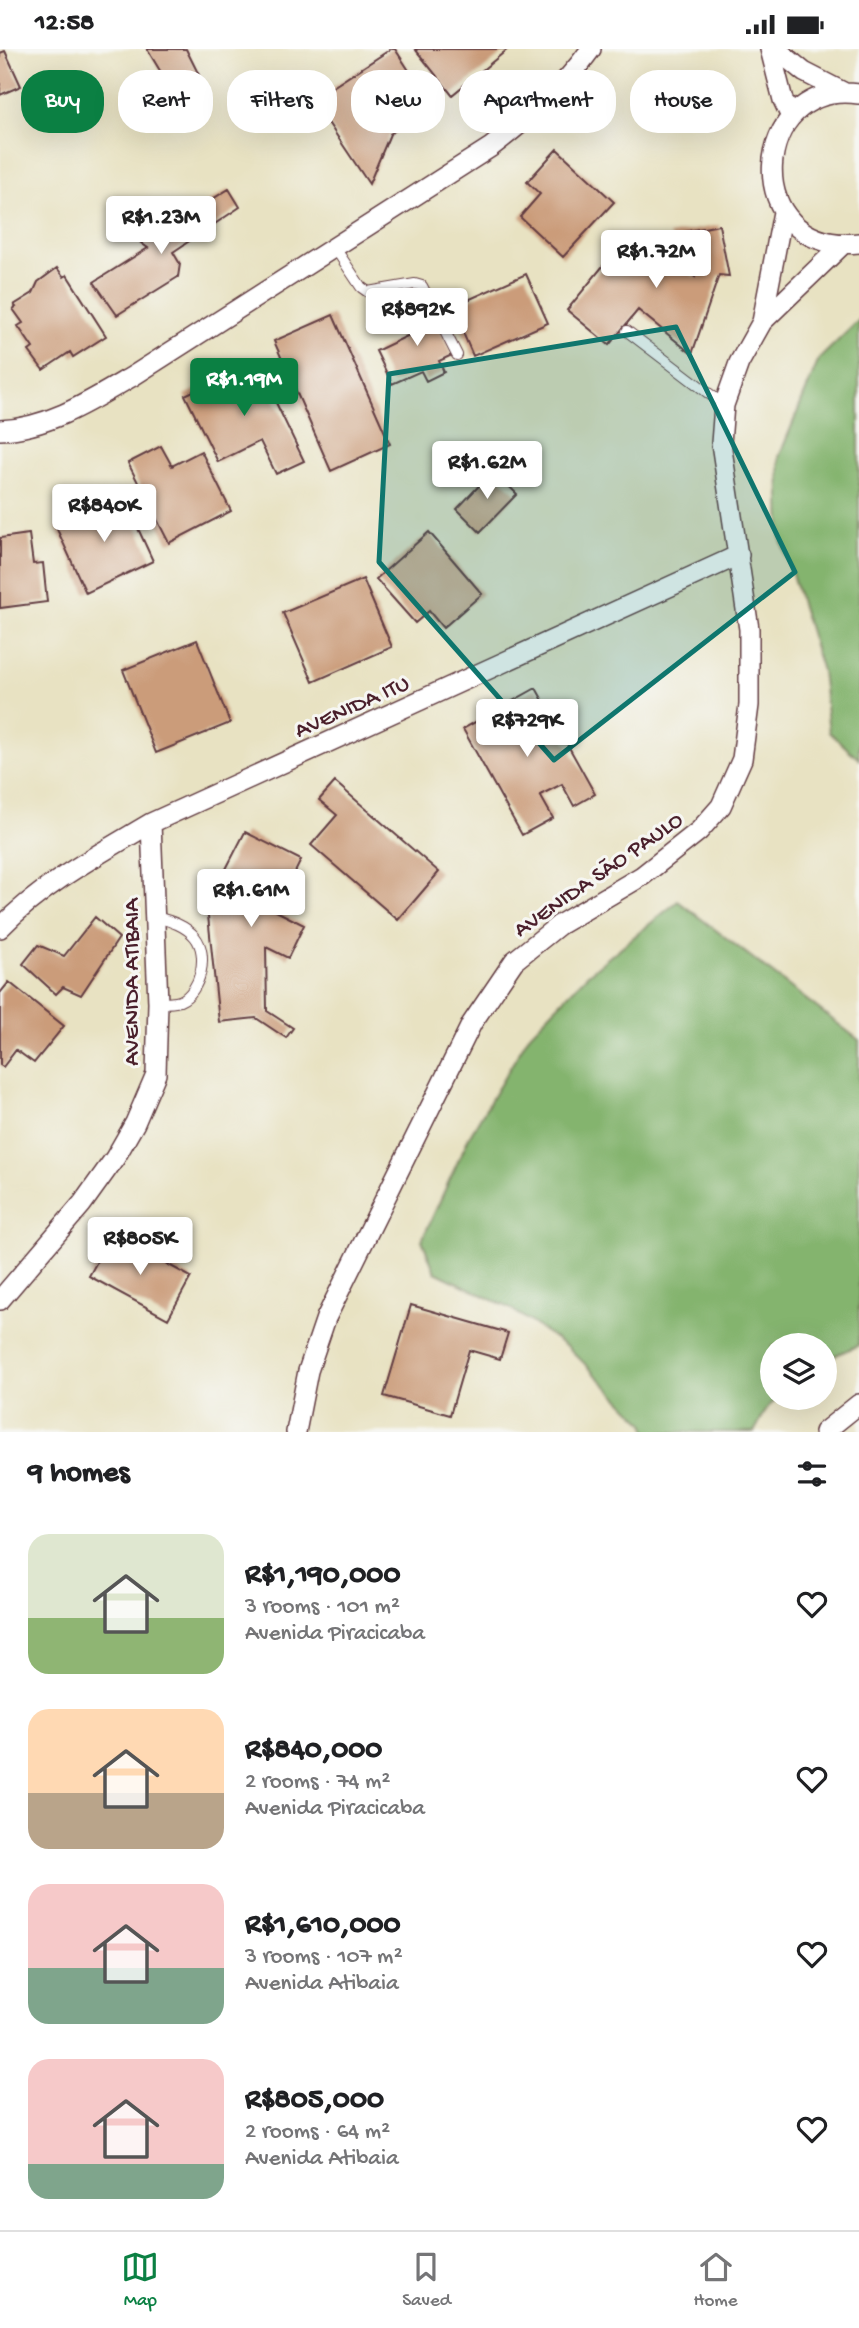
<!DOCTYPE html>
<meta charset="utf-8">
<style>
:root{--surface:#fff;--page:#f2f2f2;--text:#202124;--muted:#757577;--line:#e0e0e0;--accent:#0b8043}
body{margin:0;font-family:"Gochi Hand",sans-serif;background:var(--page);color:var(--text);height:100vh;display:flex;flex-direction:column;font-size:26px;white-space:nowrap}
*{box-sizing:border-box;margin:0}
p{font-size:23px;color:var(--muted)}
.icon{flex:none;width:38px;height:38px;fill:none;stroke:currentColor;stroke-width:2;stroke-linecap:round;stroke-linejoin:round}
.map{position:relative;height:1383px;overflow:hidden}
.details{display:flex;flex-direction:column;background:var(--surface);flex:1}
.details>*{flex:none}
.hud{position:absolute;left:21px;top:21px;width:817px;height:63px;display:flex;gap:14px}
.buttons{position:absolute;left:760px;top:1284px;display:grid;gap:14px}
.buttons a{display:grid;place-items:center;width:77px;height:77px;border-radius:50%;background:var(--surface);box-shadow:0 7px 28px #0002;font-size:35px}
.price{position:absolute;translate:-50% -60px;padding:0 16px;border-radius:7px;background:#fff;color:#222;font-size:23px;line-height:46px;filter:drop-shadow(0 2px 4px #0008)}
.price::after{content:'';position:absolute;left:50%;top:42px;width:21px;height:16px;margin-left:-10px;background:inherit;clip-path:polygon(0 0,100% 0,50% 100%)}
.price.selected{background:var(--accent);color:#fff}
ul{padding:0;list-style:none}
li{display:flex;align-items:center;gap:21px;height:175px;padding:0 28px}
li span{display:grid;place-items:center;flex:none;width:196px;height:140px;border-radius:21px;color:#555}
li>.icon{margin-inline-start:auto}
span .icon{width:84px;height:84px;fill:#fffc;stroke-width:1}
li b{font-size:30px}
h2{display:flex;justify-content:space-between;align-items:center;height:84px;padding:0 28px;font-size:30px}
.pill{padding:0 24px;border-radius:28px;background:var(--surface);box-shadow:0 7px 28px #0002;font-size:24px;line-height:63px}
.pill.selected{background:var(--accent);color:#fff}
.status{display:flex;justify-content:space-between;align-items:center;height:49px;padding:0 35px;background:var(--surface);direction:ltr}
.status svg{height:19px;fill:currentColor}
.menu{display:flex;justify-content:space-around;align-items:center;height:98px;border-top:2px solid var(--line);background:var(--surface);font-size:19px;color:var(--muted)}
.menu a{display:grid;justify-items:center;gap:4px}
.menu .selected{color:var(--accent)}
.map>svg:first-child{display:block}
</style>
<div class="status"><b>12:58</b><svg viewBox="0 0 49 12"><path d="M0 12V9h3v3zM5 12V6h3v6zM10 12V3h3v9zM15 12V0h3v12zM26 1h20v11H26zM47 4h2v5h-2z"/></svg></div>
<div class="map">
<svg width="859" height="1383" viewBox="0 0 859 1383">
<rect width="100%" height="100%" fill="#f6f6f2"/>
<filter id="ink" filterUnits="userSpaceOnUse"><feTurbulence type="fractalNoise" baseFrequency=".0143" numOctaves="2"/><feDisplacementMap in="SourceGraphic" scale="14" xChannelSelector="R" yChannelSelector="G"/><feConvolveMatrix kernelMatrix="1 2 1 2 8 2 1 2 1" color-interpolation-filters="sRGB"/></filter>
<filter id="wash" filterUnits="userSpaceOnUse"><feTurbulence type="fractalNoise" baseFrequency=".00686" numOctaves="4" result="noise"/><feDisplacementMap in="SourceGraphic" scale="28" xChannelSelector="R" yChannelSelector="G"/><feGaussianBlur stdDeviation="1.57" result="paint"/><feColorMatrix in="noise" values="0 0 0 0 0 0 0 0 0 0 0 0 0 0 0 0 0 1.4 0 .05"/><feComposite in="paint" operator="in"/></filter>
<g filter="url(#wash)">
<rect width="100%" height="100%" fill="#e8e2c2"/>
<path fill="#84b46e" stroke="#676a4c" stroke-width="2" d="M859,271V710L829,683L822,622L781,490L779,408L819,310Z
M678,852L859,991V1296L824,1311V1297H772V1349H778L768,1358L754,1383H647L644,1374L569,1299L510,1259L435,1223L422,1191L470,1086L530,985L587,926Z"/>
<g id="blocks">
<path fill="#cb9c7a" d="M147,0H186L201,30L174,45Z
M391,0H395L432,57L390,85L369,135L313,51Z
M415,0H508L452,46Z
M5,2L21,37L0,46V4Z
M557,100L614,153L563,208L520,168L540,145L527,133Z
M229,140L240,158L173,203L180,215L178,228L117,266L94,233L148,199L141,194Z
M719,176L729,227L719,226L692,305L638,261L609,296L567,261L616,201L640,220L658,198L695,228L697,219L669,186Z
M57,219L64,228L67,226L106,287L73,308L70,303L43,321L29,302L33,299L18,277L23,274L13,260L16,258L14,256L33,244L38,233Z
M526,225L548,274L473,307L452,258Z
M423,245L452,306L439,312L444,323L426,332L421,322L392,335L376,302L422,280L409,251Z
M333,266L390,395L331,422L274,292Z
M256,312L304,412L276,425L260,392L218,413L185,346Z
M161,397L172,417L201,402L231,462L169,494L128,414Z
M493,422L517,445L480,483L457,460Z
M123,447L153,512L86,544L56,478Z
M429,483L482,545L443,579L429,562L415,574L376,530Z
M29,485L33,515L43,514L47,553L0,559V489Z
M363,530L392,598L313,633L283,564Z
M197,591L230,674L156,704L123,621Z
M536,639L595,745L574,757L562,735L540,746L553,769L522,786L463,680Z
M335,733L439,823L398,871L311,796L337,766L319,751Z
M245,783L301,811L276,862L304,876L288,909L266,898L267,962L293,979L286,989L256,969L219,973L207,857Z
M95,868L119,889L81,946L63,938L56,945L23,915L38,896L64,907Z
M9,933L64,977L34,1014L16,1001L3,1018L0,1016V944Z
M112,1185L191,1228L168,1270L89,1227Z
M411,1256L508,1284L500,1310L469,1301L450,1366L384,1347Z"/>
</g>
</g>
<g filter="url(#ink)">
<use href="#blocks" fill-opacity="0" stroke="#623c42" stroke-width="2"/>
<g fill="none" stroke-linecap="round" stroke-linejoin="round">
<defs>
<path id="service" d="M335,199L361,238L368,243L415,235L422,237L457,306
M627,282L724,356
M156,868C170,872 185,876 195,888C209,905 201,943 180,952C174,954 165,954 158,954"/>
<path id="minor" d="M770,0L783,51L791,68
M776,0L804,23L843,43
M859,45C749,29 738,206 859,194
M762,273L842,196
M0,381C49,379 92,351 133,327L491,98C529,69 563,39 591,0
M0,879C43,835 99,805 151,774L739,506
M0,1251L82,1155L115,1109L135,1074L156,1025L158,954L151,774
M296,1383L308,1322L326,1269L472,974L514,912L559,876L642,827L699,782L721,757L742,710L749,656V580L721,394L724,356L739,314L762,273L783,163
M824,1383L859,1355"/>
</defs>
<use href="#service" stroke="#623c42" stroke-width="12"/>
<use href="#minor" stroke="#623c42" stroke-width="22"/>
<use href="#service" stroke="#fff" stroke-width="10"/>
<use href="#minor" stroke="#fff" stroke-width="19"/>
</g>
</g>
<path fill="#0f766e" fill-opacity="0.2" stroke="#0f766e" stroke-width="5" stroke-linejoin="round" d="M676,278L795,523L554,711L379,513L389,325Z"/>
<g text-anchor="middle" stroke-width="6" stroke-linejoin="round" paint-order="stroke">
<g font-size="23" fill="#4a1f2b" stroke="#f6f6f2">
<text transform="translate(351 656) rotate(-24)" y="8">AVENIDA ITU</text>
<text transform="translate(597 824) rotate(-35)" y="8">AVENIDA SÃO PAULO</text>
<text transform="translate(130 933) rotate(-90)" y="8">AVENIDA ATIBAIA</text>
</g>
</g>
</svg>
<div class="buttons">
<a><svg class="icon" aria-label="layers" viewBox="0 0 24 24"><path d="M12 4l9 5-9 5-9-5zM3 14l9 5 9-5"/></svg></a>
</div>
<b class="price" style="left:161px;top:207px">R$1.23M</b>
<b class="price" style="left:656px;top:241px">R$1.72M</b>
<b class="price" style="left:417px;top:299px">R$892K</b>
<b class="price selected" style="left:244px;top:369px">R$1.19M</b>
<b class="price" style="left:487px;top:452px">R$1.62M</b>
<b class="price" style="left:104px;top:495px">R$840K</b>
<b class="price" style="left:527px;top:710px">R$729K</b>
<b class="price" style="left:251px;top:880px">R$1.61M</b>
<b class="price" style="left:140px;top:1228px">R$805K</b>
<div class="hud">
<a class="pill selected">Buy</a>
<a class="pill">Rent</a>
<a class="pill">Filters</a>
<a class="pill">New</a>
<a class="pill">Apartment</a>
<a class="pill">House</a>
</div>
</div>
<section class="details">
<h2>9 homes<svg class="icon" aria-label="filters" viewBox="0 0 24 24"><path d="M4 7h16M4 17h16"/><circle cx="9" cy="7" r="2"/><circle cx="15" cy="17" r="2"/></svg></h2>
<ul>
<li><span style="background:linear-gradient(#dfe7d0 60%,#8fb573 0)"><svg class="icon" aria-label="home" viewBox="0 0 24 24"><path d="M3 11l9-7 9 7M6 9v11h12V9"/></svg></span><div><b>R$1,190,000</b><p>3 rooms · 101 m²</p><p>Avenida Piracicaba</p></div><svg class="icon" aria-label="heart" viewBox="0 0 24 24"><path d="M12 20l-8-8c-3-5 5-10 8-4 3-6 11-1 8 4z"/></svg></li>
<li><span style="background:linear-gradient(#ffd9b3 60%,#b9a48a 0)"><svg class="icon" aria-label="home" viewBox="0 0 24 24"><path d="M3 11l9-7 9 7M6 9v11h12V9"/></svg></span><div><b>R$840,000</b><p>2 rooms · 74 m²</p><p>Avenida Piracicaba</p></div><svg class="icon" aria-label="heart" viewBox="0 0 24 24"><path d="M12 20l-8-8c-3-5 5-10 8-4 3-6 11-1 8 4z"/></svg></li>
<li><span style="background:linear-gradient(#f6c9c9 60%,#7fa58c 0)"><svg class="icon" aria-label="home" viewBox="0 0 24 24"><path d="M3 11l9-7 9 7M6 9v11h12V9"/></svg></span><div><b>R$1,610,000</b><p>3 rooms · 107 m²</p><p>Avenida Atibaia</p></div><svg class="icon" aria-label="heart" viewBox="0 0 24 24"><path d="M12 20l-8-8c-3-5 5-10 8-4 3-6 11-1 8 4z"/></svg></li>
<li><span style="background:linear-gradient(#f6c9c9 75%,#7fa58c 0)"><svg class="icon" aria-label="home" viewBox="0 0 24 24"><path d="M3 11l9-7 9 7M6 9v11h12V9"/></svg></span><div><b>R$805,000</b><p>2 rooms · 64 m²</p><p>Avenida Atibaia</p></div><svg class="icon" aria-label="heart" viewBox="0 0 24 24"><path d="M12 20l-8-8c-3-5 5-10 8-4 3-6 11-1 8 4z"/></svg></li>
</ul>
</section>
<nav class="menu">
<a class="selected"><svg class="icon" aria-label="map" viewBox="0 0 24 24"><path d="M3 6l6-2 6 2 6-2v14l-6 2-6-2-6 2zM9 4v14M15 6v14"/></svg>Map</a>
<a><svg class="icon" aria-label="saved" viewBox="0 0 24 24"><path d="M7 4h10v16l-5-4-5 4z"/></svg>Saved</a>
<a><svg class="icon" aria-label="home" viewBox="0 0 24 24"><path d="M3 11l9-7 9 7M6 9v11h12V9"/></svg>Home</a>
</nav>
